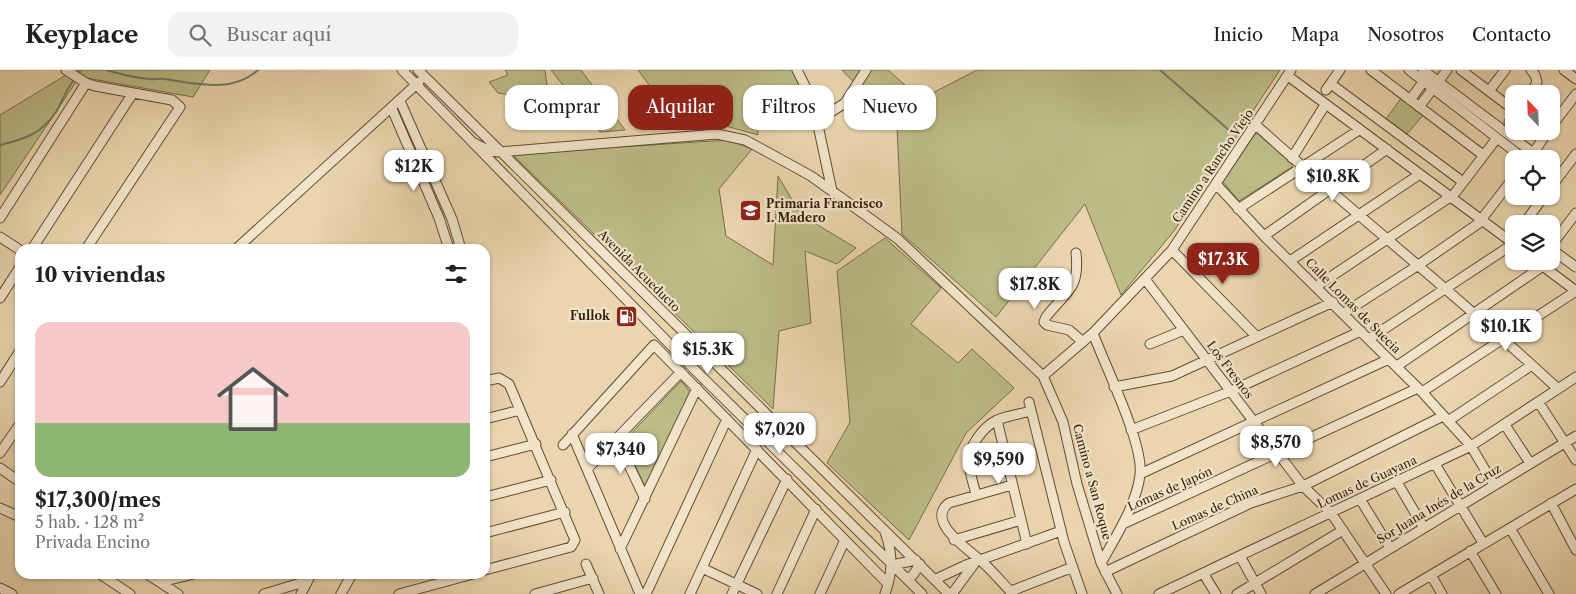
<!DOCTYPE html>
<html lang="es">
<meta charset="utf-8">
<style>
:root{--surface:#fff;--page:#f2f2f2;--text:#202124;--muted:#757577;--line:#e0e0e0;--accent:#8f2418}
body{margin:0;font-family:"Libre Caslon Text",serif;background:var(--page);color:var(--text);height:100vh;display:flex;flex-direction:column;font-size:19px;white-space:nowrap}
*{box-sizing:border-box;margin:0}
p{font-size:16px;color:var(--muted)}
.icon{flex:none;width:28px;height:28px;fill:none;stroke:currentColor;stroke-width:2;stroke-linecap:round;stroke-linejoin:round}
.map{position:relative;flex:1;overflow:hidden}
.drawer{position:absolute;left:15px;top:174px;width:475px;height:335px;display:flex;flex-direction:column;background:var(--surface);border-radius:15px;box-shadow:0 1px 4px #0004}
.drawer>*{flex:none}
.hud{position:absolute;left:505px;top:15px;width:475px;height:45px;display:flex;gap:10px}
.needle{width:32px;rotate:337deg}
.buttons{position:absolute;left:1505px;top:15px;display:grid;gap:10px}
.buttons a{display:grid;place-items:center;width:55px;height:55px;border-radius:10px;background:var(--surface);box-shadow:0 1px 4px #0004;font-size:25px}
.price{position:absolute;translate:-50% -42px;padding:0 11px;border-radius:10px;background:#fff;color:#222;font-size:16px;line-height:32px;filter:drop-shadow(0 1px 2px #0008)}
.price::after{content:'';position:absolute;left:50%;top:30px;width:15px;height:11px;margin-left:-8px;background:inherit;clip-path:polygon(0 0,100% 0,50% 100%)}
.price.on{background:var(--accent);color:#fff}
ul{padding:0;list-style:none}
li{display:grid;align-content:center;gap:10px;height:265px;padding:0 20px}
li+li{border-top:1px solid var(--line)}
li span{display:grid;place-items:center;height:155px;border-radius:15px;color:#555}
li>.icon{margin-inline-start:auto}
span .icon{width:90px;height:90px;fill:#fffc;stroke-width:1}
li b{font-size:21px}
h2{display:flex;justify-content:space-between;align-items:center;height:60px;padding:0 20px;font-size:21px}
.tag{padding:0 18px;border-radius:15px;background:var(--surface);box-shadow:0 1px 4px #0004;font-size:18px;line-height:45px}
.tag.on{background:var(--accent);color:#fff}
header{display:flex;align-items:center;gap:30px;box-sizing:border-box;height:70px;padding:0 25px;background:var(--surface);border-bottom:1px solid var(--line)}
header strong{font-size:24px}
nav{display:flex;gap:28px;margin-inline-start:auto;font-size:18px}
.search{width:350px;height:45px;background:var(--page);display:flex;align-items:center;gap:12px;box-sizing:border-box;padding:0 18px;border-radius:15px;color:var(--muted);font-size:19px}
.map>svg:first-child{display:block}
</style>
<header>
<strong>Keyplace</strong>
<div class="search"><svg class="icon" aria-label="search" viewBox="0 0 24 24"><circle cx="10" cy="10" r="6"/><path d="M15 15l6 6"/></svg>Buscar aquí</div>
<nav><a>Inicio</a><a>Mapa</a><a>Nosotros</a><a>Contacto</a></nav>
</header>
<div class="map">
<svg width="1576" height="524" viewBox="0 0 1576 524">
<rect width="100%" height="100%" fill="#ead5ae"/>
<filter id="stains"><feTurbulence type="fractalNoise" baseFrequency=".004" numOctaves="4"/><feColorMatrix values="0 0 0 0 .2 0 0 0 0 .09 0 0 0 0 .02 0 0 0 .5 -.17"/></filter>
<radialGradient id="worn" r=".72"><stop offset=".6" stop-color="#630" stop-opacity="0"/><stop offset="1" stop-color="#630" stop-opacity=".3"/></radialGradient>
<path fill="#bcbc87" stroke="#786e48" d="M71,0H210L193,27L81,7Z
M505,0H545L549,31L498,23L489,12L508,5Z
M551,0H581L625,60L600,62Z
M638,0H792L810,28L795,47L787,33L757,38L758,65L719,54L680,57Z
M842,0H888L921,29L977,0H1280L1174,161L1121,225L1085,134L996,247L902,164L897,57Z
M66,5L76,12L0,125V45Z
M1402,27L1424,44L1407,64L1386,49Z
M1255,64H1258L1292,94V97L1239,131L1223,112Z
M728,70L752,79L719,119L726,166L773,195L778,106L801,145L856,178L837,194L805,181L811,253L779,261L773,339L512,84Z
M885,168L941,218L911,254L958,293L972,279L1014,318L966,363L909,470L827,393L850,352L837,201Z
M681,311L691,323L646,419L624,371Z"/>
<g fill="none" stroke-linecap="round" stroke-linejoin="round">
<path stroke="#717b66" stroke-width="2" d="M106,0C120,4 135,8 149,9C154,10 159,8 164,9C195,13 232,24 258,0
M1160,0L1230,61
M79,3L81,0
M0,75C25,69 41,64 56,42C62,32 66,20 73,11"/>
<defs>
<path id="minor" d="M66,0L86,13L95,16L172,30L180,37L86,179
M402,0L696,301L922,524
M418,0L949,524
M797,0L813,32L832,121
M1371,0L1483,85
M1409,0L1523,88
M1423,0L1529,80
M1461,0L1514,40
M1564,0L1576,9
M1288,6L1514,174
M1331,14L1463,112
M1326,20L1340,0
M1489,21L1505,0
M1530,24L1537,12L1535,5L1531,0
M1410,30L1426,8
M400,31L452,149L461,179
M1419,37L1447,0
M392,39L439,148L449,179
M817,51L845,33L866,0
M1509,52L1514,46
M1256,55C1355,145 1461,228 1558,319
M1551,57L1576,24
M474,73L490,81L499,82L717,64L745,70L760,78L811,106L868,147L898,169L1043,306L1063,352L1077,414L1101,493L1117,524
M1534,82L1548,61
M1292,88L1325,35
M1551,97L1561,104
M1216,114L1264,166L1422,322L1471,376L1494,415
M1551,117L1576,84
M1455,123L1494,72
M1238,139L1359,60
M1484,146L1514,107
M0,148L86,13
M1524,154L1544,126
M1264,166L1387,79
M0,167L20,180
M1551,176L1576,143
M32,179L133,23
M236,179L419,12
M1551,179L1576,197
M1172,180L1257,267
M1076,183C1080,220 1066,221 1046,247L1044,252L1047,255L1069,260L1083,272
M1290,191L1420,104
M1536,191L1576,221
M1145,209L1303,416L1331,443L1386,524
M1317,216L1450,127
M0,228L20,197
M1344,243L1417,196L1482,151
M1093,263C1105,296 1144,374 1140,405C1136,436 1116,466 1101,493
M1369,269L1513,174
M1150,274L1184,260
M1397,296L1543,196
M1043,306L1093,263L1172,180L1291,0
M485,311L499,308L509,314L575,470L571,477L485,500
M0,312L20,281
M1114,317L1172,306L1333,232
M1422,322L1576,221
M1029,332L1064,472L1082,524
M1539,333L1576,390
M485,349L520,340
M997,350L1027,474
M1448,351L1532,295
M1505,355L1530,393
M1131,360L1231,321L1361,261
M572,364L640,524
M617,370L645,429
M563,375L654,275L888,514
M0,383L20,354
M485,387L536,374
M1435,394L1483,473
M0,398L20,412
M587,399L681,302
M1140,404L1389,289
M1397,412L1424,458
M1012,415L949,433C925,451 968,479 980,490C992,500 1002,513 1013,524
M976,425C974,415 970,405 969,394C967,378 983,357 997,350C1007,346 1020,344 1031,341
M485,427L551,410
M1360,429L1390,478
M1551,433L1576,480
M0,438L20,447
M1123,454L1418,318
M1510,458L1549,524
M485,463L565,442
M954,470L1021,450
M620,479L697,318
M1470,481L1496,524
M1240,486L1261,524
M586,494L599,524
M892,495L916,490
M702,498L757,524
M1105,502L1251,433L1303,416L1443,346
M1203,503L1216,524
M100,504L130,524
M147,504L178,524
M1431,505L1442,524
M907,509L913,505L920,494
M936,509L966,495L1061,461
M161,512L194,504
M0,518L12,524
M1011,521L1073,497
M264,524L307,511
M301,524L311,504
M341,524L352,504
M399,524L473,504
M535,524L593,508
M646,524L727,349
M690,524L757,379
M732,524L787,409
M777,524L816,439
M820,524L845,470
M885,524C893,502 893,484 885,462
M952,524L974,494
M1159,524L1471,376L1576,307
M1237,524L1343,460
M1315,524L1576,366
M1399,524L1576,419"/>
</defs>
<use href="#minor" stroke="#624c32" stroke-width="11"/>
<use href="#minor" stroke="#f1e4ca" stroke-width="9"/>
</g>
<defs>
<symbol id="school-square" viewBox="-11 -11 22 22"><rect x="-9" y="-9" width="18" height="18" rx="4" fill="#8f2418" stroke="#f1e4ca"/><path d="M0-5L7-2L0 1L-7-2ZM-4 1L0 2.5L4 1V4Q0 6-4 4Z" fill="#fff"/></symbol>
<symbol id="fuel-square" viewBox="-11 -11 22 22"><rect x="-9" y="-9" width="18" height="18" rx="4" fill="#8f2418" stroke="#f1e4ca"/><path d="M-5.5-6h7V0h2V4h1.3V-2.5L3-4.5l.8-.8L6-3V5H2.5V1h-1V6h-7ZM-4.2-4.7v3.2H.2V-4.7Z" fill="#fff"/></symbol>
</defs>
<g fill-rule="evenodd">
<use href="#school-square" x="738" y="128" width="25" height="25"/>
<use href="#fuel-square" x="614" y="234" width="25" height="25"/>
</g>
<g text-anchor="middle" stroke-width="4.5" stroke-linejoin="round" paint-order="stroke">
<g font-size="12" fill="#341f08" stroke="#f1e4ca">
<text transform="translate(1213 96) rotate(-56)" y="4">Camino a Rancho Viejo</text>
<text transform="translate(639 201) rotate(45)" y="4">Avenida Acueducto</text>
<text transform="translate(1353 236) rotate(45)" y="4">Calle Lomas de Suecia</text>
<text transform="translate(1230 300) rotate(53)" y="4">Los Fresnos</text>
<text transform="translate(1092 412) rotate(75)" y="4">Camino a San Roque</text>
<text transform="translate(1367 412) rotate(-25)" y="4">Lomas de Guayana</text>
<text transform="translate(1170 419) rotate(-24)" y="4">Lomas de Japón</text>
<text transform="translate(1439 434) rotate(-31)" y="4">Sor Juana Inés de la Cruz</text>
<text transform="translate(1215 438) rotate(-24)" y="4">Lomas de China</text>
</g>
<g font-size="12" font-weight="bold" fill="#341f08" stroke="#f1e4ca" text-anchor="start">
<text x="766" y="138">Primaria Francisco<tspan x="766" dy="14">I. Madero</tspan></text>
<text x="610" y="250" text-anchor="end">Fullok</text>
</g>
</g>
<rect width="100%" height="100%" filter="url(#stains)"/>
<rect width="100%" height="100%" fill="url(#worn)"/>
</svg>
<div class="buttons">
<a><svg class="needle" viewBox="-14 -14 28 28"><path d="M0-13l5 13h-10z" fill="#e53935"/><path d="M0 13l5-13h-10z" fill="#757577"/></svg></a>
<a><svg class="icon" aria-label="locate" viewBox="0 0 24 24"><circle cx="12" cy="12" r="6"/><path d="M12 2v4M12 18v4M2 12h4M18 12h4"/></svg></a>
<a><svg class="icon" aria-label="layers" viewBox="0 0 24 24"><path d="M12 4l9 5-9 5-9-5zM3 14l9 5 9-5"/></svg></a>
</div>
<b class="price" style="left:414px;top:122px">$12K</b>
<b class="price" style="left:1333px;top:132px">$10.8K</b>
<b class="price on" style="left:1223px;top:215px">$17.3K</b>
<b class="price" style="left:1035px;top:240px">$17.8K</b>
<b class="price" style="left:1506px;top:282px">$10.1K</b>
<b class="price" style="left:708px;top:305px">$15.3K</b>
<b class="price" style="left:780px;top:385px">$7,020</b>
<b class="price" style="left:1276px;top:398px">$8,570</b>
<b class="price" style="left:621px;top:405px">$7,340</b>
<b class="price" style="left:999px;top:415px">$9,590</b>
<div class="hud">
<a class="tag">Comprar</a>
<a class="tag on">Alquilar</a>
<a class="tag">Filtros</a>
<a class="tag">Nuevo</a>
</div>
<section class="drawer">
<h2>10 viviendas<svg class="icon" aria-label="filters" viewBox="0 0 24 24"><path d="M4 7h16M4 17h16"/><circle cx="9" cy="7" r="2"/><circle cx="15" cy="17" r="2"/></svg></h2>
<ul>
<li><span style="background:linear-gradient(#f6c9c9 65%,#8fb573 0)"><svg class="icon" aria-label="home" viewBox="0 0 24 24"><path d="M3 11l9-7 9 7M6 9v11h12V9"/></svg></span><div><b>$17,300/mes</b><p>5 hab. · 128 m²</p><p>Privada Encino</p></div></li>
</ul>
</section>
</div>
